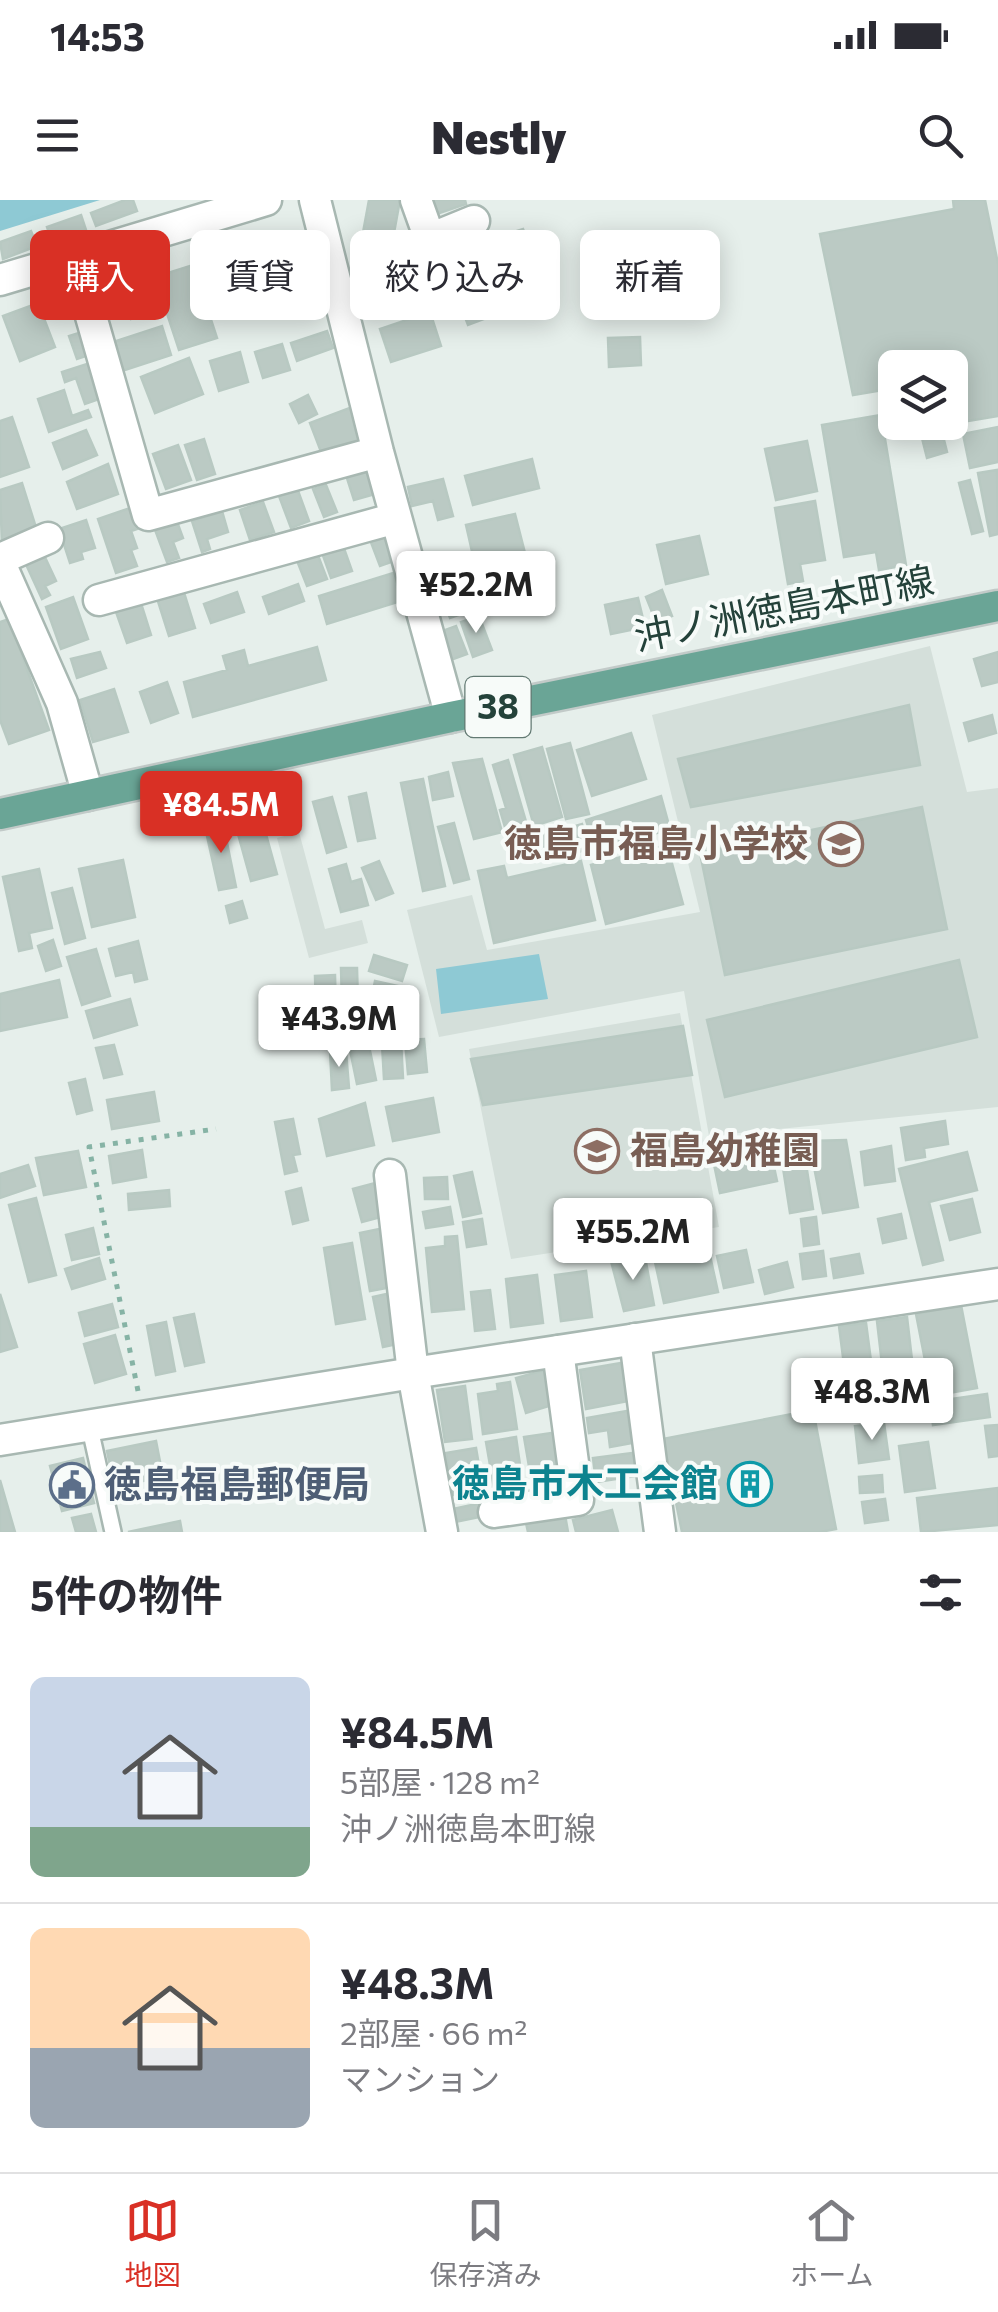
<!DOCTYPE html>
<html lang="ja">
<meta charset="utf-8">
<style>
:root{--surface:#fff;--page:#f2f2f3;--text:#2b2b33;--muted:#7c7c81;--line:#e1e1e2;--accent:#d93025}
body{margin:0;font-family:Commissioner,"Noto Sans JP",sans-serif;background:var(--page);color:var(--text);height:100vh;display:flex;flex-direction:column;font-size:38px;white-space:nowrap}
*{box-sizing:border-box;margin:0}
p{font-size:32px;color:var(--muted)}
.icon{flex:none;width:55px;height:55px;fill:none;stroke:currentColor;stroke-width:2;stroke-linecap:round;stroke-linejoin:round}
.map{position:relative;height:1332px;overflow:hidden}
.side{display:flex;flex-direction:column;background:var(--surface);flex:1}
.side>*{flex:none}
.hud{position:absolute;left:30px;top:30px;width:940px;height:90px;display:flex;gap:20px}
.controls{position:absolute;left:878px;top:150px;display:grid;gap:20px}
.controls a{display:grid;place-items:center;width:90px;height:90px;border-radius:15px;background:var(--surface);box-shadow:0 5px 25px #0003;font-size:50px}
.price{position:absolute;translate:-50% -85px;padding:0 22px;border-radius:10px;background:#fff;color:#222;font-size:32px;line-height:65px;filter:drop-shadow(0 2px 5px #0008)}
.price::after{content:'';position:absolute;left:50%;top:60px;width:30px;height:22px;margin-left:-15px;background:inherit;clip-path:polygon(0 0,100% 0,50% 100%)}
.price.on{background:var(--accent);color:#fff}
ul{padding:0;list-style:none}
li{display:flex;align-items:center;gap:30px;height:250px;padding:0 30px}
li+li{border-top:2px solid var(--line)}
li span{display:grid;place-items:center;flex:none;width:280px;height:200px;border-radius:15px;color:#555}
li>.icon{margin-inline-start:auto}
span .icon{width:120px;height:120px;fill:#fffc;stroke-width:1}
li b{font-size:42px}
h2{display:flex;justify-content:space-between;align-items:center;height:120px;padding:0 30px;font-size:42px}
.pill{padding:0 35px;border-radius:15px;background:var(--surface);box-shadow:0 5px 25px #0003;font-size:35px;line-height:90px}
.pill.on{background:var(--accent);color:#fff}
.status{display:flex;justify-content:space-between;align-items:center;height:70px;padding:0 50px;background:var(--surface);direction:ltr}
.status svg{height:28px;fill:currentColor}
header{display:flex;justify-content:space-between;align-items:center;height:130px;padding:0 30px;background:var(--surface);font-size:45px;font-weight:800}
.menu{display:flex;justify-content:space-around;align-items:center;height:140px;border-top:2px solid var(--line);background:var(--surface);font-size:28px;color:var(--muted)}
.menu a{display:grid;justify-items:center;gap:5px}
.menu .on{color:var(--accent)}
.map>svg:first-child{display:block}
</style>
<div class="status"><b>14:53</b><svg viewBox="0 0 49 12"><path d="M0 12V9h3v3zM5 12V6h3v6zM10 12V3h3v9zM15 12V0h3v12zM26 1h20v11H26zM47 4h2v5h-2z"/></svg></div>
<header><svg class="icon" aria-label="menu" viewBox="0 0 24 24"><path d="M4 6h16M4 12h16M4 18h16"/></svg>Nestly<svg class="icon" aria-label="search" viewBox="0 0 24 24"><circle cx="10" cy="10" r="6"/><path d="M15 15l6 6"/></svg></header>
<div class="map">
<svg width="998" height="1332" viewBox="0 0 998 1332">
<rect width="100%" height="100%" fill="#e6efeb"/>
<path fill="#d4dfda" d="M930,446L967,592L998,588V907L709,936L684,791L439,837L407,710L472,695L487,750L700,712L652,515Z
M299,632L325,729L362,720L368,743L309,758L277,638Z
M680,813L719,1027L511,1059L469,849Z"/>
<path fill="#8ec9d4" d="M0,0H100L0,31Z
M539,754L548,799L441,814L436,769Z"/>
<path fill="#bbcac4" stroke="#b8c9c2" stroke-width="2.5" d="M125,0H133L137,11L96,26L91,13Z
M369,0H400L383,93L353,87Z
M429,0H465L466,4L434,15Z
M953,0H985L998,64V216L920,229L919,222H950V168H895V188L853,195L820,34L954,9Z
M81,15L86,30L52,42L47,27Z
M523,29L535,60L498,74L486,41Z
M31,31L37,46L3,59L0,42Z
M470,35L484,70L437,88L424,54Z
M193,65L217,138L179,150L155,77Z
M141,72L153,112L131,119L119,79Z
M62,75L72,100L50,109L40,84Z
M495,85L505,111L468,125L458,99Z
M38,103L55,147L20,161L3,116Z
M430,112L441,146L391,162L380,129Z
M162,126L171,155L119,172L110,143Z
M85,131L92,154L77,159L69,136Z
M327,131L333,148L297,161L291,143Z
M640,137L641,165L609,167L608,138Z
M282,144L290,170L263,178L255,152Z
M240,152L248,182L219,191L210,161Z
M189,158L203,194L155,213L141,177Z
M93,162L105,197L85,204L76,178L65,182L62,172Z
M64,190L72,216L88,210L91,217L49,232L38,199Z
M308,195L317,214L299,223L290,204Z
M352,207L365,242L323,257L310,223Z
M881,215L906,365L879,370L876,352L844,357L822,225Z
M12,217L29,267L0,277V221Z
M998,227V262L970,268L963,234Z
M86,230L97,255L63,269L53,243Z
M942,232L947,252L927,258L922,238Z
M204,239L215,274L197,280L185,245Z
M807,241L817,291L776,300L765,249Z
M178,245L191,280L166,289L153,254Z
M532,259L539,288L473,305L465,276Z
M108,264L118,294L77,309L67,282Z
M370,267L379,293L354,300L346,275Z
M997,270L998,334L990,336L978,273Z
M443,279L453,316L438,320L433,301L412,306L408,287Z
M970,280L983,331L972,334L959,283Z
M22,283L38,334L2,345L0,290Z
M326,285L337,312L324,317L313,289Z
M297,288L309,321L291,328L279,296Z
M815,301L825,360L800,364L803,381L788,384L775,308Z
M263,302L274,332L250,340L240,310Z
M133,307L140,328L131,331L137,348L131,350L137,366L116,373L98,319Z
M222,311L228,332L207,339L210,349L202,352L192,321Z
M515,314L526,357L476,369L466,325Z
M176,319L183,338L173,342L179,358L167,362L154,327Z
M86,320L95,348L81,352L83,359L70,363L59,329Z
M384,332L394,361L380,366L369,337Z
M699,336L708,374L666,384L657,345Z
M341,340L352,371L331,378L320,347Z
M314,345L327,379L307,386L294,353Z
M43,353L56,381L45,386L50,395L42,399L24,360Z
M461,360L466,371L438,382L434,371Z
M393,373L401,401L327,424L319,396Z
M470,380L479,408L450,418L440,391Z
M298,384L304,401L269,414L263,397Z
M182,386L195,428L169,436L156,395Z
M662,390L672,416L656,422L646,397Z
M237,392L244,412L211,423L204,404Z
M73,397L88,439L61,449L46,407Z
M638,398L645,427L611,434L605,405Z
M140,400L151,435L127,443L115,409Z
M479,416L492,450L473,457L461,422Z
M9,419L49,530L9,544L0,520V422Z
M456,426L467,454L448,461L437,433Z
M317,447L326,480L193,517L184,482L227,470L223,456L244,450L248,466Z
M100,452L106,468L77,478L71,459Z
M998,452V482L982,486L974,459Z
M167,482L178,513L151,523L140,492Z
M114,489L128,532L93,542L80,500Z
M909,505L920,565L691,607L678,559Z
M992,515L996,533L969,541L964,523Z
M631,533L646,579L592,596L577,550Z
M570,543L589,614L566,619L547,549Z
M542,547L562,617L534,626L514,555Z
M482,559L502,632L474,639L453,563Z
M508,560L527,625L517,629L524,652L513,655L500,610L506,608L493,565Z
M448,572L453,596L433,600L429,577Z
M423,579L445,686L423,691L401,583Z
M366,593L375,638L358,641L349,597Z
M661,596L670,629L596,652L586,620Z
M332,597L346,647L327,653L313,602Z
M922,607L947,729L725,775L700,653Z
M223,623L236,687L219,690L205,627Z
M454,623L469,679L454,683L438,627Z
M582,624L589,649L544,661L537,637Z
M264,627L277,674L251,681L238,634Z
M667,645L683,704L606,724L591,665Z
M123,660L135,717L92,727L79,669Z
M379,661L393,693L376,700L362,668Z
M581,661L595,720L494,743L478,671L504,666L507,678Z
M346,664L351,682L361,679L368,705L341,712L329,669Z
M39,669L52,728L29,733L32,748L19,751L3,677Z
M72,688L85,738L65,744L52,693Z
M242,701L247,718L230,723L226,706Z
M53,740L61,766L46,771L38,746Z
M138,741L147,779L135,782L133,772L116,776L109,749Z
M96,749L110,796L82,805L67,757Z
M374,755L407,765L402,781L369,771Z
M959,760L977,837L725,897L707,820Z
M341,768H357L358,803L342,804Z
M335,775L336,812L316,813L315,776Z
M59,780L67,817L0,831V794Z
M375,781L411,789L407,804L372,796Z
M130,799L137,825L94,838L86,811Z
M384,804L415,813L410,830L379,821Z
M683,826L692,875L483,905L471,859Z
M424,839L427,872L408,874L405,840Z
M401,841L403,878L384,879L382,844Z
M114,845L122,874L104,878L96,848Z
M369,846L376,880L357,884L350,850Z
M330,851H346L349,888L332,890Z
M85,879L92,910L77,914L69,883Z
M154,892L159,921L112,929L107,900Z
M433,898L439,932L393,941L386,907Z
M365,903L374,945L327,956L319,919Z
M293,919L300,954L293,955L297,971L285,974L275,922Z
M945,921L948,944L924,948L925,957L906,960L901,928Z
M802,938L813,1009L790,1013L779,942Z
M768,939L777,981L720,993L711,950Z
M846,940L858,1007L823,1013L809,941Z
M891,946L895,981L865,985L861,952Z
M142,950L146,977L113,983L109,956Z
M78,951L86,987L44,995L36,958Z
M967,952L977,990L929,1002L943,1060L923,1065L899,969Z
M28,965L35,986L0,998V974Z
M472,972L481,1013L463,1017L454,976Z
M447,977L448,999H425L424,978Z
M379,982L388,1015L362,1022L353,989Z
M301,988L308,1020L293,1024L286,992Z
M169,990L170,1006L129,1010L128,994Z
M36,998L56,1075L29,1082L9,1005Z
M972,999L980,1032L950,1040L941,1006Z
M450,1007L453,1024L426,1028L423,1012Z
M901,1014L906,1038L883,1043L878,1019Z
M816,1017L819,1044L804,1046L801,1019Z
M482,1019L486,1044L467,1047L463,1022Z
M389,1027L392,1087L370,1091L360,1033Z
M93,1028L99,1054L72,1060L66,1035Z
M457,1036L464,1109L432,1112L426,1048L445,1046V1037Z
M352,1043L365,1119L336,1124L324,1048Z
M746,1050L753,1082L724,1088L717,1056Z
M709,1051L718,1092L664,1103L655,1062Z
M823,1051L826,1076L803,1079L800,1054Z
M859,1054L863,1073L834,1078L831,1059Z
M645,1057L654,1105L624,1111L611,1061Z
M99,1058L105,1079L72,1089L65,1069Z
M787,1062L793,1087L765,1094L759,1070Z
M586,1071L592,1117L561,1121L555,1075Z
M537,1075L543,1123L511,1127L506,1079Z
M490,1090L495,1129L475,1131L471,1092Z
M400,1091L411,1141L383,1147L373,1097Z
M0,1094L17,1147L0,1152Z
M112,1104L118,1127L85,1136L79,1113Z
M961,1105L977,1188L932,1196L916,1114Z
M194,1114L204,1162L185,1166L174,1118Z
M907,1117L915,1186L885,1190L877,1121Z
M166,1122L175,1171L156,1175L147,1126Z
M866,1123L874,1184L847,1188L839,1126Z
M115,1135L126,1174L95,1183L84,1144Z
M621,1163L628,1201L586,1209L580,1170Z
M548,1169L559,1203L526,1213L516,1178Z
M510,1182L517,1229L483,1234L478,1194L498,1191L497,1184Z
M465,1186L472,1239L445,1242L437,1190Z
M987,1194L990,1217L933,1225L930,1202Z
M876,1196L880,1217L856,1221L853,1200Z
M813,1210L836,1329L820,1332H682L663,1239Z
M627,1211L632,1243L610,1247L608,1230L589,1233L587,1218Z
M884,1223L889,1259L859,1263L855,1226Z
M998,1225V1256L989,1257L985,1226Z
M559,1232L566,1279L532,1284L524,1237Z
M516,1237L521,1272L506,1275L509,1291L495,1294L486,1242Z
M156,1241L163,1277L128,1284L131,1297L117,1300L107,1251Z
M928,1242L935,1288L905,1292L899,1246Z
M476,1248L483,1289L453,1295L446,1253Z
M633,1253L636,1276L596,1282L593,1258Z
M83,1258L94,1303L62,1311L50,1266Z
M882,1275L883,1292L860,1293L859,1277Z
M0,1280L15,1332H0Z
M998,1288V1325L921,1332L917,1298Z
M885,1299L888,1320L865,1323L862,1302Z
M481,1303L484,1316L455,1322L453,1309Z
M612,1310L618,1332H576L573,1320Z
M91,1314L96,1332H76L72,1318Z
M565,1315L568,1332H528L526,1323Z
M180,1321L182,1332H128Z"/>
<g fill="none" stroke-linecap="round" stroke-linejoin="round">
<defs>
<path id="service" d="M89,1224L113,1332"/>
<path id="minor" d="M315,0L378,252L451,517
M416,0L430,39L474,21
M74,57L148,315L378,252
M0,80L266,0
M0,359L48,338
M0,363L62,503L88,595
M99,400L396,318
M390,975L413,1173L442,1332
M635,1139L660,1332
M494,1312L578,1300L558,1151"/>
<path id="tertiary" d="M0,1240L413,1173L998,1084"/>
<path id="primary" d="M0,614L451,517L998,406"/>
</defs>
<use href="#service" stroke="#a8b8b2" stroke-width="20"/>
<use href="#minor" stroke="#a8b8b2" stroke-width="35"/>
<use href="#tertiary" stroke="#a8b8b2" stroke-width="35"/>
<use href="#primary" stroke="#c2cac8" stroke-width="35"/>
<path stroke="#86b3a5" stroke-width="5" stroke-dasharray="5 8" stroke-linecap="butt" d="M138,1191L89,947L216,929"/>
<use href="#service" stroke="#fff" stroke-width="15"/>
<use href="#minor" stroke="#fff" stroke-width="30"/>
<use href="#tertiary" stroke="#fff" stroke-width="30"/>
<use href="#primary" stroke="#6aa596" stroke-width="30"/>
</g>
<defs>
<symbol id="school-ring" viewBox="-11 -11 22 22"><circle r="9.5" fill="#f7fbf9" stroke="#8d6e63" stroke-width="1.5"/><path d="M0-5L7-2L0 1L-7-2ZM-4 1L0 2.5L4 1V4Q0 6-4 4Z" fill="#8d6e63"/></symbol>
<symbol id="building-ring" viewBox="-11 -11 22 22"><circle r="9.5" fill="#f7fbf9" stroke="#0f9aa8" stroke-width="1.5"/><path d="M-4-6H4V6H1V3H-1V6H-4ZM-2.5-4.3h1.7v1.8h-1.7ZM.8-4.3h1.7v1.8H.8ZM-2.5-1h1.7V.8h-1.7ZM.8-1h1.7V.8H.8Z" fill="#0f9aa8"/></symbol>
<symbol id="civic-ring" viewBox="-11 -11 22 22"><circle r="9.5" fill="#f7fbf9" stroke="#5c6f8a" stroke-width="1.5"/><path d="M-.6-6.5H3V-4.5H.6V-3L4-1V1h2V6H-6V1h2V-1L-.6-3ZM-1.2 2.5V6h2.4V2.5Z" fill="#5c6f8a"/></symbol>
</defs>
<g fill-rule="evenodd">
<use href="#school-ring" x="816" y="619" width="50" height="50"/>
<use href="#school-ring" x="572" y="926" width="50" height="50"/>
<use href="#building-ring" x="725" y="1259" width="50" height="50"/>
<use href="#civic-ring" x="47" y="1260" width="50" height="50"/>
</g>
<g text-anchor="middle" stroke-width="8" stroke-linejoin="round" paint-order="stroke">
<rect fill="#f7fbf9" stroke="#637a73" stroke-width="2.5" x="465.5" y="477" width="65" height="60" rx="8"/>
<g font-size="35" font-weight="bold" fill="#24423a">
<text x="498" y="519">38</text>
</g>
<g font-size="38" fill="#24423a" stroke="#f7fbf9">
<text transform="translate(784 409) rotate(-11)" y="13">沖ノ洲徳島本町線</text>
</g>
<g font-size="38" font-weight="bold" fill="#785e54" stroke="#f7fbf9" text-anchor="end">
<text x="808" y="657">徳島市福島小学校</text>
<text x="630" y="964" text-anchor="start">福島幼稚園</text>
</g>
<g font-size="38" font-weight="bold" fill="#0d838f" stroke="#f7fbf9" text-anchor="end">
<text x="718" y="1297">徳島市木工会館</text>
</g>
<g font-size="38" font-weight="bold" fill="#4e5e75" stroke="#f7fbf9" text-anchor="start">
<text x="104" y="1298">徳島福島郵便局</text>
</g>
</g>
</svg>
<div class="controls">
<a><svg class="icon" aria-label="layers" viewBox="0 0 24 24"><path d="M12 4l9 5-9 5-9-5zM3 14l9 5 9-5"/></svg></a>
</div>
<b class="price" style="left:476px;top:436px">¥52.2M</b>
<b class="price on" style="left:221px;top:656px">¥84.5M</b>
<b class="price" style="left:339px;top:870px">¥43.9M</b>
<b class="price" style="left:633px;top:1083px">¥55.2M</b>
<b class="price" style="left:872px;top:1243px">¥48.3M</b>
<div class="hud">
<a class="pill on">購入</a>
<a class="pill">賃貸</a>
<a class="pill">絞り込み</a>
<a class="pill">新着</a>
</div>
</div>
<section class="side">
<h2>5件の物件<svg class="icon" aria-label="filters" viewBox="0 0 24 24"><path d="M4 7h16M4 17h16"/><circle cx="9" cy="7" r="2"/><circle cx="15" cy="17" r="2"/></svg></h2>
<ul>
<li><span style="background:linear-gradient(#c9d6e8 75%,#7fa58c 0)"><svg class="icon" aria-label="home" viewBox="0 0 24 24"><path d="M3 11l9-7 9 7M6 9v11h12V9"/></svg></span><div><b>¥84.5M</b><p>5部屋 · 128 m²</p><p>沖ノ洲徳島本町線</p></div></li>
<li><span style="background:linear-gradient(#ffd9b3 60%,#9aa5b1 0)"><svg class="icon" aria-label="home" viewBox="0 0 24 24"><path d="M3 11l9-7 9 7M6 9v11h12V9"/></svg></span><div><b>¥48.3M</b><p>2部屋 · 66 m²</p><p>マンション</p></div></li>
</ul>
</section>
<nav class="menu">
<a class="on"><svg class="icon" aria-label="map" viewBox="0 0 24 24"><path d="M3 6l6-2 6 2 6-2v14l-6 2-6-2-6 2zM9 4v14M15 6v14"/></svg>地図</a>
<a><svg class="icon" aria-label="saved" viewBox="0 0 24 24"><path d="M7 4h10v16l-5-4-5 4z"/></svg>保存済み</a>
<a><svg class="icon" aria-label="home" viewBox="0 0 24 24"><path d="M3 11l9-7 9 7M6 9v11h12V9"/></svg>ホーム</a>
</nav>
